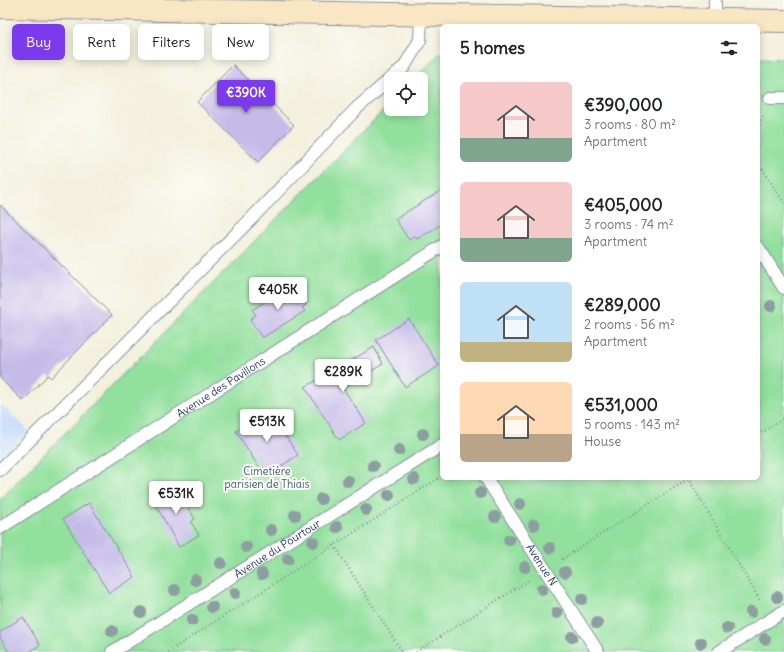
<!DOCTYPE html>
<meta charset="utf-8">
<style>
:root{--surface:#fff;--page:#f6f6f6;--text:#202124;--muted:#757577;--accent:#7c3aed}
body{margin:0;font-family:Delius,sans-serif;background:var(--page);color:var(--text);height:100vh;display:flex;flex-direction:column;font-size:15px;white-space:nowrap}
*{box-sizing:border-box;margin:0}
p{font-size:13px;color:var(--muted)}
.icon{flex:none;width:22px;height:22px;fill:none;stroke:currentColor;stroke-width:2;stroke-linecap:round;stroke-linejoin:round}
.map{position:relative;flex:1;overflow:hidden}
.side{position:absolute;left:440px;top:24px;width:320px;height:456px;display:flex;flex-direction:column;background:var(--surface);border-radius:6px;box-shadow:0 2px 10px #0003}
.side>*{flex:none}
.guide{position:absolute;left:12px;top:24px;width:368px;height:36px;display:flex;gap:8px}
.fabs{position:absolute;left:384px;top:72px;display:grid;gap:8px}
.fabs a{display:grid;place-items:center;width:44px;height:44px;border-radius:6px;background:var(--surface);box-shadow:0 2px 10px #0003;font-size:20px}
.price{position:absolute;translate:-50% -34px;padding:0 9px;border-radius:4px;background:#fff;color:#222;font-size:13px;line-height:26px;filter:drop-shadow(0 1px 2px #0008)}
.price::after{content:'';position:absolute;left:50%;top:24px;width:12px;height:9px;margin-left:-6px;background:inherit;clip-path:polygon(0 0,100% 0,50% 100%)}
.price.selected{background:var(--accent);color:#fff}
ul{padding:0;list-style:none}
li{display:flex;align-items:center;gap:12px;height:100px;padding:0 20px}
li span{display:grid;place-items:center;flex:none;width:112px;height:80px;border-radius:6px;color:#555}
li>.icon{margin-inline-start:auto}
span .icon{width:48px;height:48px;fill:#fffc;stroke-width:1}
li b{font-size:17px}
h2{display:flex;justify-content:space-between;align-items:center;height:48px;padding:0 20px;font-size:17px}
.tag{padding:0 14px;border-radius:6px;background:var(--surface);box-shadow:0 2px 10px #0003;font-size:14px;line-height:36px}
.tag.selected{background:var(--accent);color:#fff}
.map>svg:first-child{display:block}
</style>
<div class="map">
<svg width="784" height="652" viewBox="0 0 784 652">
<rect width="100%" height="100%" fill="#fdfcf7"/>
<filter id="ink" filterUnits="userSpaceOnUse"><feTurbulence type="fractalNoise" baseFrequency=".025" numOctaves="2"/><feDisplacementMap in="SourceGraphic" scale="8" xChannelSelector="R" yChannelSelector="G"/><feConvolveMatrix kernelMatrix="1 2 1 2 8 2 1 2 1" color-interpolation-filters="sRGB"/></filter>
<filter id="wash" filterUnits="userSpaceOnUse"><feTurbulence type="fractalNoise" baseFrequency=".012" numOctaves="4" result="noise"/><feDisplacementMap in="SourceGraphic" scale="16" xChannelSelector="R" yChannelSelector="G"/><feGaussianBlur stdDeviation="0.9" result="paint"/><feColorMatrix in="noise" values="0 0 0 0 0 0 0 0 0 0 0 0 0 0 0 0 0 1.4 0 .05"/><feComposite in="paint" operator="in"/></filter>
<g filter="url(#wash)">
<rect width="100%" height="100%" fill="#f3f0dd"/>
<path fill="#c7ddf9" d="M0,403L29,431L0,460Z"/>
<path fill="#92e09d" stroke="#56887e" d="M440,53H442V478H758V58L784,59V652H0V499L391,103V109H421V79H414Z"/>
<g id="blocks">
<path fill="#c5bbe9" d="M233,65L294,125L258,162L197,102Z
M442,190V224L417,239L415,236L409,240L395,219Z
M0,205L112,315L51,378L48,375L23,401L0,378Z
M293,284L306,305L302,308L305,311L262,338L250,319L256,315L252,310Z
M409,319L439,366L405,387L376,340Z
M374,347L383,364L343,388L366,423L339,440L305,387Z
M268,410L298,455L265,477L236,431Z
M174,484L195,519L191,522L199,535L179,547L151,496Z
M89,503L135,577L109,593L63,519Z
M23,617L40,645L29,652H9L0,637V632Z"/>
</g>
</g>
<g filter="url(#ink)">
<use href="#blocks" fill-opacity="0" stroke="#87909e" stroke-width="1"/>
<g fill="none" stroke-linecap="round" stroke-linejoin="round">
<defs>
<g id="lane">
<path d="M715,19V0"/>
<path d="M770,98H784"/>
<path d="M758,247L784,288"/>
<path d="M0,470L252,218L357,108L404,67L420,40L421,14"/>
<path id="s1" d="M486,478L598,652"/>
<path id="s2" d="M0,528L442,246"/>
<path id="s3" d="M112,652L442,445"/>
<path d="M719,652L784,611"/>
</g>
<path id="secondary" d="M0,7L784,21"/>
</defs>
<use href="#lane" stroke="#87909e" stroke-width="14"/>
<use href="#secondary" stroke="#87909e" stroke-width="24"/>
<path stroke="#87909e" stroke-width="2.5" stroke-dasharray="1 3" stroke-linecap="butt" d="M758,128L763,116
M758,162L784,203
M758,435L784,418
M688,478L761,602
M334,545L402,652
M562,559L690,478
M168,652L442,476
M416,652L529,580"/>
<use href="#lane" stroke="#fff" stroke-width="12"/>
<use href="#secondary" stroke="#f9e7c3" stroke-width="22"/>
</g>
<g fill="#8d9ea0">
<circle cx="771" cy="306" r="6"/>
<circle cx="423" cy="434" r="6"/>
<circle cx="399" cy="450" r="6"/>
<circle cx="373" cy="466" r="6"/>
<circle cx="414" cy="479" r="6"/>
<circle cx="348" cy="481" r="6"/>
<circle cx="480" cy="493" r="6"/>
<circle cx="389" cy="495" r="6"/>
<circle cx="321" cy="499" r="6"/>
<circle cx="520" cy="504" r="6"/>
<circle cx="366" cy="510" r="6"/>
<circle cx="295" cy="515" r="6"/>
<circle cx="495" cy="517" r="6"/>
<circle cx="534" cy="525" r="6"/>
<circle cx="337" cy="527" r="6"/>
<circle cx="271" cy="530" r="6"/>
<circle cx="509" cy="540" r="6"/>
<circle cx="313" cy="542" r="6"/>
<circle cx="246" cy="547" r="6"/>
<circle cx="550" cy="548" r="6"/>
<circle cx="288" cy="559" r="6"/>
<circle cx="221" cy="563" r="6"/>
<circle cx="525" cy="567" r="6"/>
<circle cx="565" cy="572" r="6"/>
<circle cx="262" cy="574" r="6"/>
<circle cx="195" cy="580" r="6"/>
<circle cx="542" cy="589" r="6"/>
<circle cx="175" cy="590" r="6"/>
<circle cx="235" cy="593" r="6"/>
<circle cx="777" cy="597" r="6"/>
<circle cx="582" cy="599" r="6"/>
<circle cx="212" cy="607" r="6"/>
<circle cx="141" cy="612" r="6"/>
<circle cx="751" cy="612" r="6"/>
<circle cx="557" cy="613" r="6"/>
<circle cx="192" cy="620" r="6"/>
<circle cx="597" cy="623" r="6"/>
<circle cx="727" cy="628" r="6"/>
<circle cx="112" cy="631" r="6"/>
<circle cx="572" cy="637" r="6"/>
<circle cx="765" cy="639" r="6"/>
<circle cx="701" cy="643" r="6"/>
</g>
</g>
<g text-anchor="middle" stroke-width="4" stroke-linejoin="round" paint-order="stroke">
<g font-size="11" fill="#1b2f5e" stroke="#fdfcf7">
<text dy="4" stroke="none"><textPath href="#s2" startOffset="262">Avenue des Pavillons</textPath></text>
<text dy="4" stroke="none"><textPath href="#s3" startOffset="195">Avenue du Pourtour</textPath></text>
<text dy="4" stroke="none"><textPath href="#s1" startOffset="103">Avenue N</textPath></text>
</g>
<g font-size="11" fill="#395b6e" stroke="#fdfcf7">
<text x="267" y="475">Cimetière<tspan x="267" dy="13">parisien de Thiais</tspan></text>
</g>
</g>
</svg>
<div class="fabs">
<a><svg class="icon" aria-label="locate" viewBox="0 0 24 24"><circle cx="12" cy="12" r="6"/><path d="M12 2v4M12 18v4M2 12h4M18 12h4"/></svg></a>
</div>
<b class="price selected" style="left:246px;top:114px">€390K</b>
<b class="price" style="left:278px;top:311px">€405K</b>
<b class="price" style="left:343px;top:393px">€289K</b>
<b class="price" style="left:267px;top:443px">€513K</b>
<b class="price" style="left:176px;top:515px">€531K</b>
<div class="guide">
<a class="tag selected">Buy</a>
<a class="tag">Rent</a>
<a class="tag">Filters</a>
<a class="tag">New</a>
</div>
<section class="side">
<h2>5 homes<svg class="icon" aria-label="filters" viewBox="0 0 24 24"><path d="M4 7h16M4 17h16"/><circle cx="9" cy="7" r="2"/><circle cx="15" cy="17" r="2"/></svg></h2>
<ul>
<li><span style="background:linear-gradient(#f6c9c9 70%,#7fa58c 0)"><svg class="icon" aria-label="home" viewBox="0 0 24 24"><path d="M3 11l9-7 9 7M6 9v11h12V9"/></svg></span><div><b>€390,000</b><p>3 rooms · 80 m²</p><p>Apartment</p></div></li>
<li><span style="background:linear-gradient(#f6c9c9 70%,#7fa58c 0)"><svg class="icon" aria-label="home" viewBox="0 0 24 24"><path d="M3 11l9-7 9 7M6 9v11h12V9"/></svg></span><div><b>€405,000</b><p>3 rooms · 74 m²</p><p>Apartment</p></div></li>
<li><span style="background:linear-gradient(#bfe0f5 75%,#c2b280 0)"><svg class="icon" aria-label="home" viewBox="0 0 24 24"><path d="M3 11l9-7 9 7M6 9v11h12V9"/></svg></span><div><b>€289,000</b><p>2 rooms · 56 m²</p><p>Apartment</p></div></li>
<li><span style="background:linear-gradient(#ffd9b3 65%,#b9a48a 0)"><svg class="icon" aria-label="home" viewBox="0 0 24 24"><path d="M3 11l9-7 9 7M6 9v11h12V9"/></svg></span><div><b>€531,000</b><p>5 rooms · 143 m²</p><p>House</p></div></li>
</ul>
</section>
</div>
